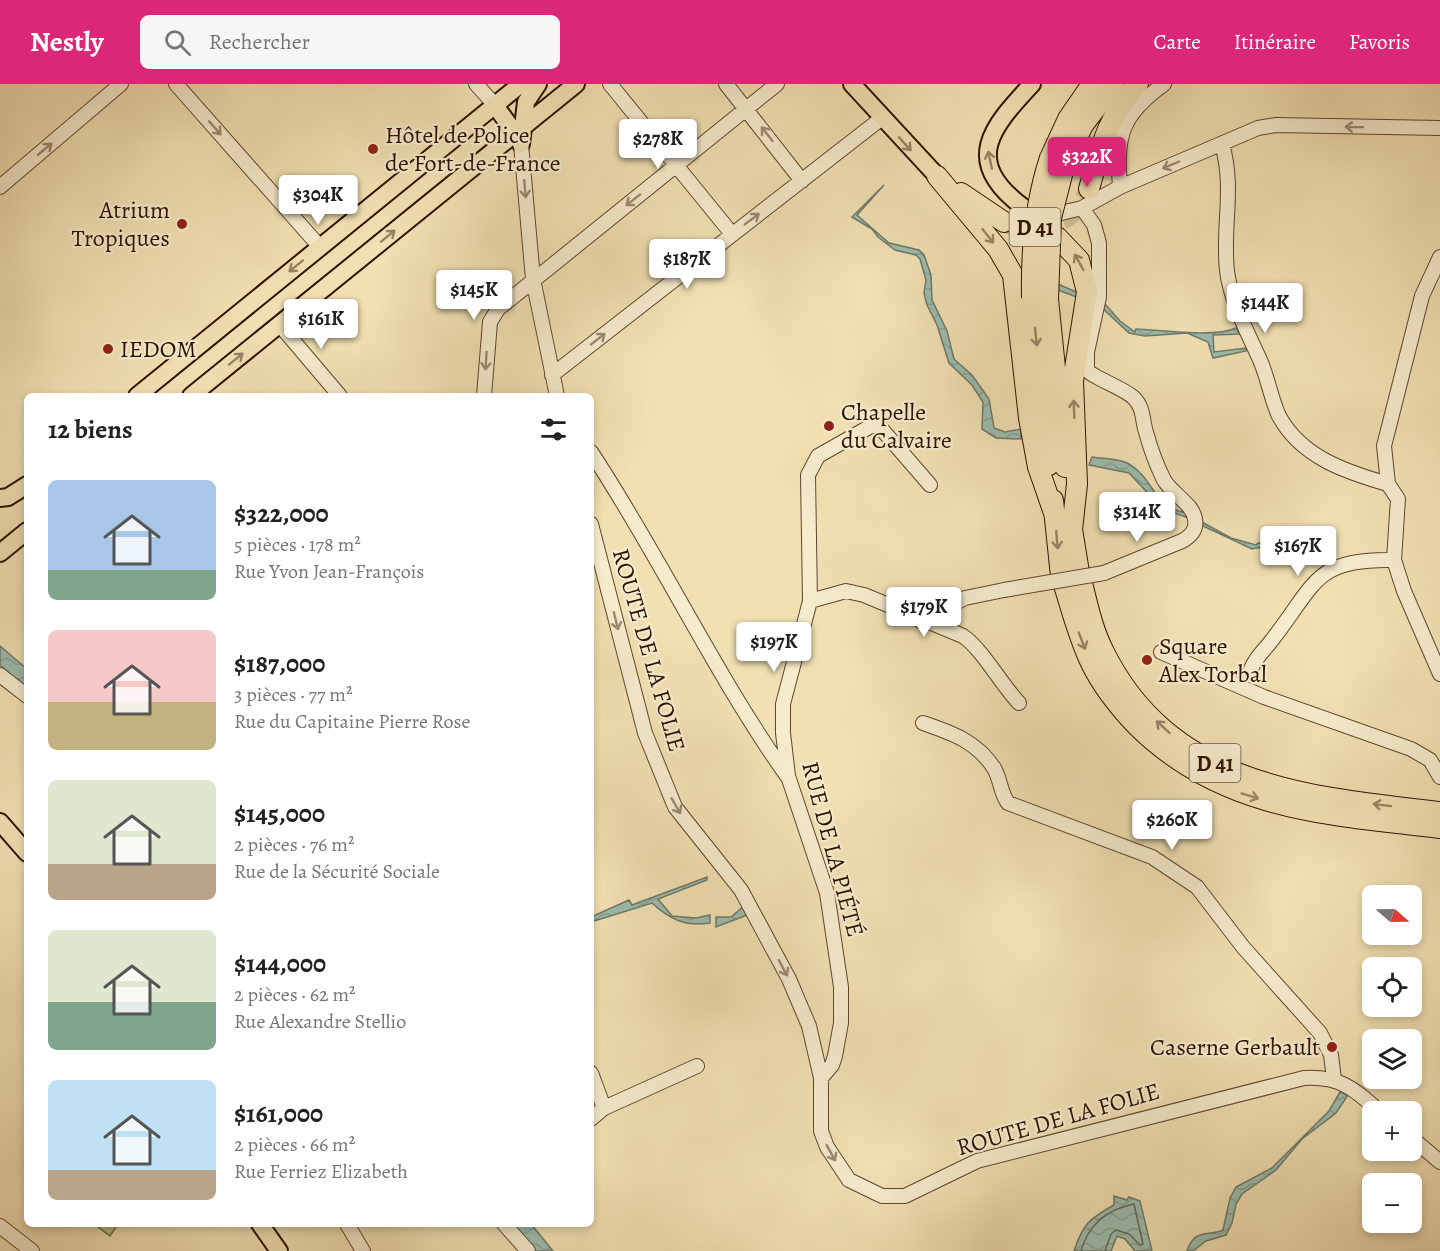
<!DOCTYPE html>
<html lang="fr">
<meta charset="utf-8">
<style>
:root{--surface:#fff;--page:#f6f6f6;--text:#222;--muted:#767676;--accent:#db2777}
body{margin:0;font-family:Alegreya,serif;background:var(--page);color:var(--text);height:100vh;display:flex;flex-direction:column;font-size:22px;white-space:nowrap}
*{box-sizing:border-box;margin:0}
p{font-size:20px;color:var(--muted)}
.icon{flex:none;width:33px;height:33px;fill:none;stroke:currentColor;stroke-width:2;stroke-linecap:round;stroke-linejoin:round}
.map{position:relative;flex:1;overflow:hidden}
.details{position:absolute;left:24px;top:309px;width:570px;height:834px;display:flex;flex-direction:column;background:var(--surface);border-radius:9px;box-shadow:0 3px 9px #0003}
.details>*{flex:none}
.needle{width:39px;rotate:110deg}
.buttons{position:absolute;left:1362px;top:801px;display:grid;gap:12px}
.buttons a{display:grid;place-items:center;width:60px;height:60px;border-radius:9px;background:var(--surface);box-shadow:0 3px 9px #0003;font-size:30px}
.price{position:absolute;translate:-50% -51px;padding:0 14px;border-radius:6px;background:#fff;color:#222;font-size:20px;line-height:39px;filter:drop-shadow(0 2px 3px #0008)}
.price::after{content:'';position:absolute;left:50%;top:36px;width:18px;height:14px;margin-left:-9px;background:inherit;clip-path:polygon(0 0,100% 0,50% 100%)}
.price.active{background:var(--accent);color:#fff}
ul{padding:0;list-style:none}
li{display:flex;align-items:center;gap:18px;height:150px;padding:0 24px}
li span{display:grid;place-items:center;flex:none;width:168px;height:120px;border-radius:9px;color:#555}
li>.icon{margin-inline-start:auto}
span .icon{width:72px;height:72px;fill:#fffc;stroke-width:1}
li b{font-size:26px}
h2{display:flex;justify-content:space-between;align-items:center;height:72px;padding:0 24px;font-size:26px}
header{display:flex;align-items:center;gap:36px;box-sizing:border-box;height:84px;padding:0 30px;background:var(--accent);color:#fff}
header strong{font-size:28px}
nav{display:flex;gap:33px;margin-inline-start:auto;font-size:21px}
.search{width:420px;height:54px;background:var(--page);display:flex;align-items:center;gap:15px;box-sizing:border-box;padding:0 21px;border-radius:9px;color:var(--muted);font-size:22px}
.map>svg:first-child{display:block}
</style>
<header>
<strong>Nestly</strong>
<div class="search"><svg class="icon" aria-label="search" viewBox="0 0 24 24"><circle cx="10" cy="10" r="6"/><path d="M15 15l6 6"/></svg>Rechercher</div>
<nav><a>Carte</a><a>Itinéraire</a><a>Favoris</a></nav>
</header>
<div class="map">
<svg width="1440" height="1167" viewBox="0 0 1440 1167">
<defs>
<pattern id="water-waves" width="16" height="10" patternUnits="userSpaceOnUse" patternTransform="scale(1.5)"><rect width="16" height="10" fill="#9bbdaf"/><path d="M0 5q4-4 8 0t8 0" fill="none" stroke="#86a195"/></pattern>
</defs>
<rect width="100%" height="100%" fill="#f1e0b2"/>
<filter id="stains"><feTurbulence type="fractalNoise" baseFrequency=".00333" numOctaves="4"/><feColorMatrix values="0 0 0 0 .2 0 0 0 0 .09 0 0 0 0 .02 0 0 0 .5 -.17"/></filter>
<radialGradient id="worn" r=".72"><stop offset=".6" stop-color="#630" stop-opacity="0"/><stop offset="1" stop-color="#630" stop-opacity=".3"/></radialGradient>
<path fill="#bdc18a" stroke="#746a46" stroke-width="1.5" d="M94,1140H118L110,1152Z"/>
<path fill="url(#water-waves)" stroke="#6f796a" stroke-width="1.5" d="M884,101L857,131L889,159L919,166L924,171L931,191L932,216L947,247L954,275L972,291L989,315L994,344L1005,348L1021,345V355L996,354L982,345L983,318L972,301L949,279L937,241L927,221L924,209L926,196L920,175L916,171L895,166L878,153L872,145L852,133Z
M1058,200L1106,221L1120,237L1135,248L1136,245C1162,246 1215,254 1236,244L1240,250L1213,251L1214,268L1246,264V267L1213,274L1208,258L1187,249L1145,252L1129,249L1100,222L1058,206Z
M1092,373C1103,375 1119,374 1129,380C1157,397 1149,422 1190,430L1191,435L1162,424L1129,389L1089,381Z
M1200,437L1231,454L1256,461L1258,459L1280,460L1287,456L1298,459L1306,451L1320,448V451L1308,452L1298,462L1288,459C1279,464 1264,461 1252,465L1199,440Z
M0,562L27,585V605L0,581Z
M707,793V796L658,815L672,832L696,834L710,831V839C685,843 669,835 652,819L591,838V833L629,816L632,821Z
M743,823L747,831L716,843V833H731Z
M1340,1008L1348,1011L1336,1029L1302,1055L1276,1086L1242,1110L1236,1120L1232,1139L1226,1151L1206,1157L1193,1167H1187C1195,1143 1209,1153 1223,1146L1230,1114L1236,1103L1272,1084L1329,1027Z
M1114,1112L1127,1116L1129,1113L1140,1117L1152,1167H1135L1125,1155L1117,1152L1111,1167H1074C1083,1140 1089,1135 1114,1121Z
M509,1140H531L553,1167H535Z"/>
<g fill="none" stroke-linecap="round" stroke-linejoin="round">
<path stroke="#646858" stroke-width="1.5" d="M1081,1167C1089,1139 1108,1125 1134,1120L1143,1160L1140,1161L1129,1150L1116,1146L1111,1150L1105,1167"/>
<path stroke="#d3c198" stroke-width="20" stroke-dasharray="20 10" stroke-linecap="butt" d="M1004,138C1036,152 1077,139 1089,105"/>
<defs>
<path id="minor" d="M176,0L320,163
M476,0L494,20
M610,0L732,150
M726,0L802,97
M517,53L521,60L533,195L557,312
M1222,60C1235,105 1222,143 1227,187C1231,218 1247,247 1260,276C1268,294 1271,315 1279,332C1301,373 1346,388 1388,400
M0,103L121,0
M1120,103C1116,51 1121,31 1164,0
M1082,124L1094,141L1099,159V213L1087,268V286C1093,294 1122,303 1134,314C1144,324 1142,336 1146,348C1150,363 1157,382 1164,396C1172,410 1193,420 1195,435C1197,446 1191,452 1182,457L1104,489
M1061,129L1082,124L1120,103L1258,44L1276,41L1440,44
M1440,173L1422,212L1384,362L1388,400L1398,415L1394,476L1404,507L1440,590
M279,240L340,312
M552,291L882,34
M484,312L490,238L498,225L777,0
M591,368C661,474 714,589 787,692
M591,440L645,649L675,723L741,806L789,895L809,942L821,994V1047L827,1063L849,1096L882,1112H905L977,1077L1304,994C1341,992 1354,1005 1380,1028
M810,517L846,507L864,511L963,552C982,565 1001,600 1019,619
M921,537L965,514L1004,506
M1161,568L1264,613L1411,665L1430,676L1440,693
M1251,585C1257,571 1264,567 1272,556C1316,500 1314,474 1394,476
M0,591L27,612
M923,639C952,649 976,657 994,684C1001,696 1000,708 1008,719L1152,773L1197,803L1243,863L1320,949L1331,971L1334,995
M591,989L604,1024
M821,994L832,981L835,972L841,939V903L827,809L788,692L783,649V620L810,517L808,391L818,372L871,342H879L930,401
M591,1035L604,1024L697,982
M1412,1054L1440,1078
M347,1140L363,1167
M504,1140L528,1167
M0,1142L32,1167"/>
<path id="major" d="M852,0L937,92
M494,20L515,49
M521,60L526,18L538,0
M1023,123C961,77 992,43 1032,0
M137,312L521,0
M191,312L576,0
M0,414L8,413L27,401
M0,469L27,447
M0,738L27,769
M260,1140L279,1167"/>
<path id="highway" d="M1050,74L1068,35L1092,0
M1065,79L1083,41L1114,0
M937,92L998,165L1013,191L1029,334L1038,383L1054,429
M1089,105C1101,63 1107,33 1138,0
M961,109L1004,138
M1057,153L1079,176L1087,208L1073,297L1077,400L1072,446
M1032,214L1049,381
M1048,215L1065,383
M1053,416L1061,492
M1070,433L1079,488
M1082,499C1088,523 1093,547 1104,568C1171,703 1309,713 1440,728
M1064,501C1072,527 1079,554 1091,579C1102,602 1119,623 1136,641C1221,726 1328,731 1440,744"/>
</defs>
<use href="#minor" stroke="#5d462e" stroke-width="16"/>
<use href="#major" stroke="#2c1202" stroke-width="20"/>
<use href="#highway" stroke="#2c1202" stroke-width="22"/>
<use href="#minor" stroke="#f6ebcd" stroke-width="14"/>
<use href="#major" stroke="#f1e0b2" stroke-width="16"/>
<use href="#highway" stroke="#f1e0b2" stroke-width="20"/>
<defs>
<path id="minor-bridge" d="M1004,506L1104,489"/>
<path id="highway-bridge" d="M1032,214C1031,166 1035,119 1050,74
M1048,215L1051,134L1065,79"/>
</defs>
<use href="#minor-bridge" stroke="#5d462e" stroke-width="16" stroke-linecap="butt"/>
<use href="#highway-bridge" stroke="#2c1202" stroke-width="22" stroke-linecap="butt"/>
<use href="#minor-bridge" stroke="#f6ebcd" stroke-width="14"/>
<use href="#highway-bridge" stroke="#f1e0b2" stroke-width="20"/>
</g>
<defs><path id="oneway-shaft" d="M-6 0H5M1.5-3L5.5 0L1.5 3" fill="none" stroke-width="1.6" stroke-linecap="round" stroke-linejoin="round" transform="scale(1.5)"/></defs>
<g stroke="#9b8972">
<use href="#oneway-shaft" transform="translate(1354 43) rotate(-179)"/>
<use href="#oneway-shaft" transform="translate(215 44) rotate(49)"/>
<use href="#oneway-shaft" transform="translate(767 50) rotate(-128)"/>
<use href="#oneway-shaft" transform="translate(45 65) rotate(-40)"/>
<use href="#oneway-shaft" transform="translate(1171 81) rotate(157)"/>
<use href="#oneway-shaft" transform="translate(525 105) rotate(85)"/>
<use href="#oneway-shaft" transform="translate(633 116) rotate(142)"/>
<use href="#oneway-shaft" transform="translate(752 135) rotate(-37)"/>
<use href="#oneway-shaft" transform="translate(598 255) rotate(-38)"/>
<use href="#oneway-shaft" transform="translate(486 277) rotate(94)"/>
<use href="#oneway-shaft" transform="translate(616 537) rotate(76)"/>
<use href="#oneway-shaft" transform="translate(676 722) rotate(60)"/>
<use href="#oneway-shaft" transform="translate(783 884) rotate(62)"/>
<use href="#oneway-shaft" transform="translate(831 1069) rotate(61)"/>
</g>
<g stroke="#988363">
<use href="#oneway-shaft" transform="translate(905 60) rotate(48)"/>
<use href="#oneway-shaft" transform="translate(990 76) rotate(-102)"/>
<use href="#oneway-shaft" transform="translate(388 152) rotate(-39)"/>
<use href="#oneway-shaft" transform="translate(988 152) rotate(52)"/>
<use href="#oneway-shaft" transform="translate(1079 178) rotate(-119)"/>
<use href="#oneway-shaft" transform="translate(296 182) rotate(141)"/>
<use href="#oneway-shaft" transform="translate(1036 253) rotate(84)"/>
<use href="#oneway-shaft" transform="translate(236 275) rotate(-39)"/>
<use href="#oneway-shaft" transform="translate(1074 325) rotate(-92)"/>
<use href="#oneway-shaft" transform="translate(1057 456) rotate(85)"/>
<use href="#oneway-shaft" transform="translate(1082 557) rotate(69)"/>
<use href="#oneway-shaft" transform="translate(1163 643) rotate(-138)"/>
<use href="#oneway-shaft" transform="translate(1250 712) rotate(17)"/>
<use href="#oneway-shaft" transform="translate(1382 721) rotate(-173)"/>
</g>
<g fill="#8f2418" stroke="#f6ebcd" stroke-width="2">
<circle cx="373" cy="65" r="6"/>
<circle cx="182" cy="140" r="6"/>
<circle cx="108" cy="265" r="6"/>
<circle cx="829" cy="342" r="6"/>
<circle cx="1147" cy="576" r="6"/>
<circle cx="1332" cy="963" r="6"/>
</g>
<g text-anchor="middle" stroke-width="4.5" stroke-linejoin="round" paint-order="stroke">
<g fill="#f6ebcd" stroke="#69533f" stroke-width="1.5">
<rect x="1009.5" y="124" width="51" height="38" rx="4.5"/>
<rect x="1189.5" y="660" width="51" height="38" rx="4.5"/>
</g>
<g font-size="22" font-weight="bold" fill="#2c1202">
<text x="1035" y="151">D 41</text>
<text x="1215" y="687">D 41</text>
</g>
<g font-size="24" fill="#2c1202" stroke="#f6ebcd" text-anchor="start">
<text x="385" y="59">Hôtel de Police<tspan x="385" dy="28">de Fort-de-France</tspan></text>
<text x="170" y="134" text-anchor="end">Atrium<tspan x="170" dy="28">Tropiques</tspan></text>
<text x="120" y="273">IEDOM</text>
<text x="841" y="336">Chapelle<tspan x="841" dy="28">du Calvaire</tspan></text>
<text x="1159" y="570">Square<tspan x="1159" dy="28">Alex Torbal</tspan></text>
<text x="1320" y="971" text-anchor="end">Caserne Gerbault</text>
</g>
<g font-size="24" fill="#2c1202" stroke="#f6ebcd">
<text transform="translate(649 566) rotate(74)" y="8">ROUTE DE LA FOLIE</text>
<text transform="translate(833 765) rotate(75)" y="8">RUE DE LA PIÉTÉ</text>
<text transform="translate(1058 1035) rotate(-16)" y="8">ROUTE DE LA FOLIE</text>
</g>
</g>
<rect width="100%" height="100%" filter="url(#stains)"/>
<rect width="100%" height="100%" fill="url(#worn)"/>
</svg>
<div class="buttons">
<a><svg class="needle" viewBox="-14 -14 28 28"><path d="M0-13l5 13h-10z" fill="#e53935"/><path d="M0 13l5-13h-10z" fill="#767676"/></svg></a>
<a><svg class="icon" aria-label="locate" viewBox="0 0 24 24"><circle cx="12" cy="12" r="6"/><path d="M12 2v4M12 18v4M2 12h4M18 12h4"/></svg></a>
<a><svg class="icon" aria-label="layers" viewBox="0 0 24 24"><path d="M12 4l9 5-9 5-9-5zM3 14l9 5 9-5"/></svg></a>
<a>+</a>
<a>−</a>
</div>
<b class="price" style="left:658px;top:86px">$278K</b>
<b class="price active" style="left:1087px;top:104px">$322K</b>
<b class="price" style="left:318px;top:142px">$304K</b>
<b class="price" style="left:687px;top:206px">$187K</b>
<b class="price" style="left:474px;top:237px">$145K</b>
<b class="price" style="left:1265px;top:250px">$144K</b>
<b class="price" style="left:321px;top:266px">$161K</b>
<b class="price" style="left:1137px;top:459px">$314K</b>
<b class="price" style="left:1298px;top:493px">$167K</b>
<b class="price" style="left:924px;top:554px">$179K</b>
<b class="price" style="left:774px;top:589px">$197K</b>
<b class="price" style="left:1172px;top:767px">$260K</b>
<section class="details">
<h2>12 biens<svg class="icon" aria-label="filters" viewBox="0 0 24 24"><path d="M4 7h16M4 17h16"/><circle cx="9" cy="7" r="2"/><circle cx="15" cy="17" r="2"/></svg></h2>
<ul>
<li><span style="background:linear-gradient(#a9c7e8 75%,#7fa58c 0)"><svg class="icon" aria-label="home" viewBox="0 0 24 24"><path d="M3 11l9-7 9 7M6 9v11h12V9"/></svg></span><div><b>$322,000</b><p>5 pièces · 178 m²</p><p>Rue Yvon Jean-François</p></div></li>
<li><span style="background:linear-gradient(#f6c9c9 60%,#c2b280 0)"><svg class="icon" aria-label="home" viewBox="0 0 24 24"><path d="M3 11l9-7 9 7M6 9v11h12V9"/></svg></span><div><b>$187,000</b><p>3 pièces · 77 m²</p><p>Rue du Capitaine Pierre Rose</p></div></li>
<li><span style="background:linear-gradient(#dfe7d0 70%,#b9a48a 0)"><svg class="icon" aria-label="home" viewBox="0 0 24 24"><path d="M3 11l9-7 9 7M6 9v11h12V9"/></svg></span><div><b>$145,000</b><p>2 pièces · 76 m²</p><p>Rue de la Sécurité Sociale</p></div></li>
<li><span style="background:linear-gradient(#dfe7d0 60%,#7fa58c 0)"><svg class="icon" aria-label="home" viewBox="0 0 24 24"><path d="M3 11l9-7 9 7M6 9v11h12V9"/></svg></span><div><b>$144,000</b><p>2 pièces · 62 m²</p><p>Rue Alexandre Stellio</p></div></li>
<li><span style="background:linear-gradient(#bfe0f5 75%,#b9a48a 0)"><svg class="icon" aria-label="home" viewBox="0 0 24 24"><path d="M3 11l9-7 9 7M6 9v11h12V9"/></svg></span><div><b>$161,000</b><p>2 pièces · 66 m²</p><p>Rue Ferriez Elizabeth</p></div></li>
</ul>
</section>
</div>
